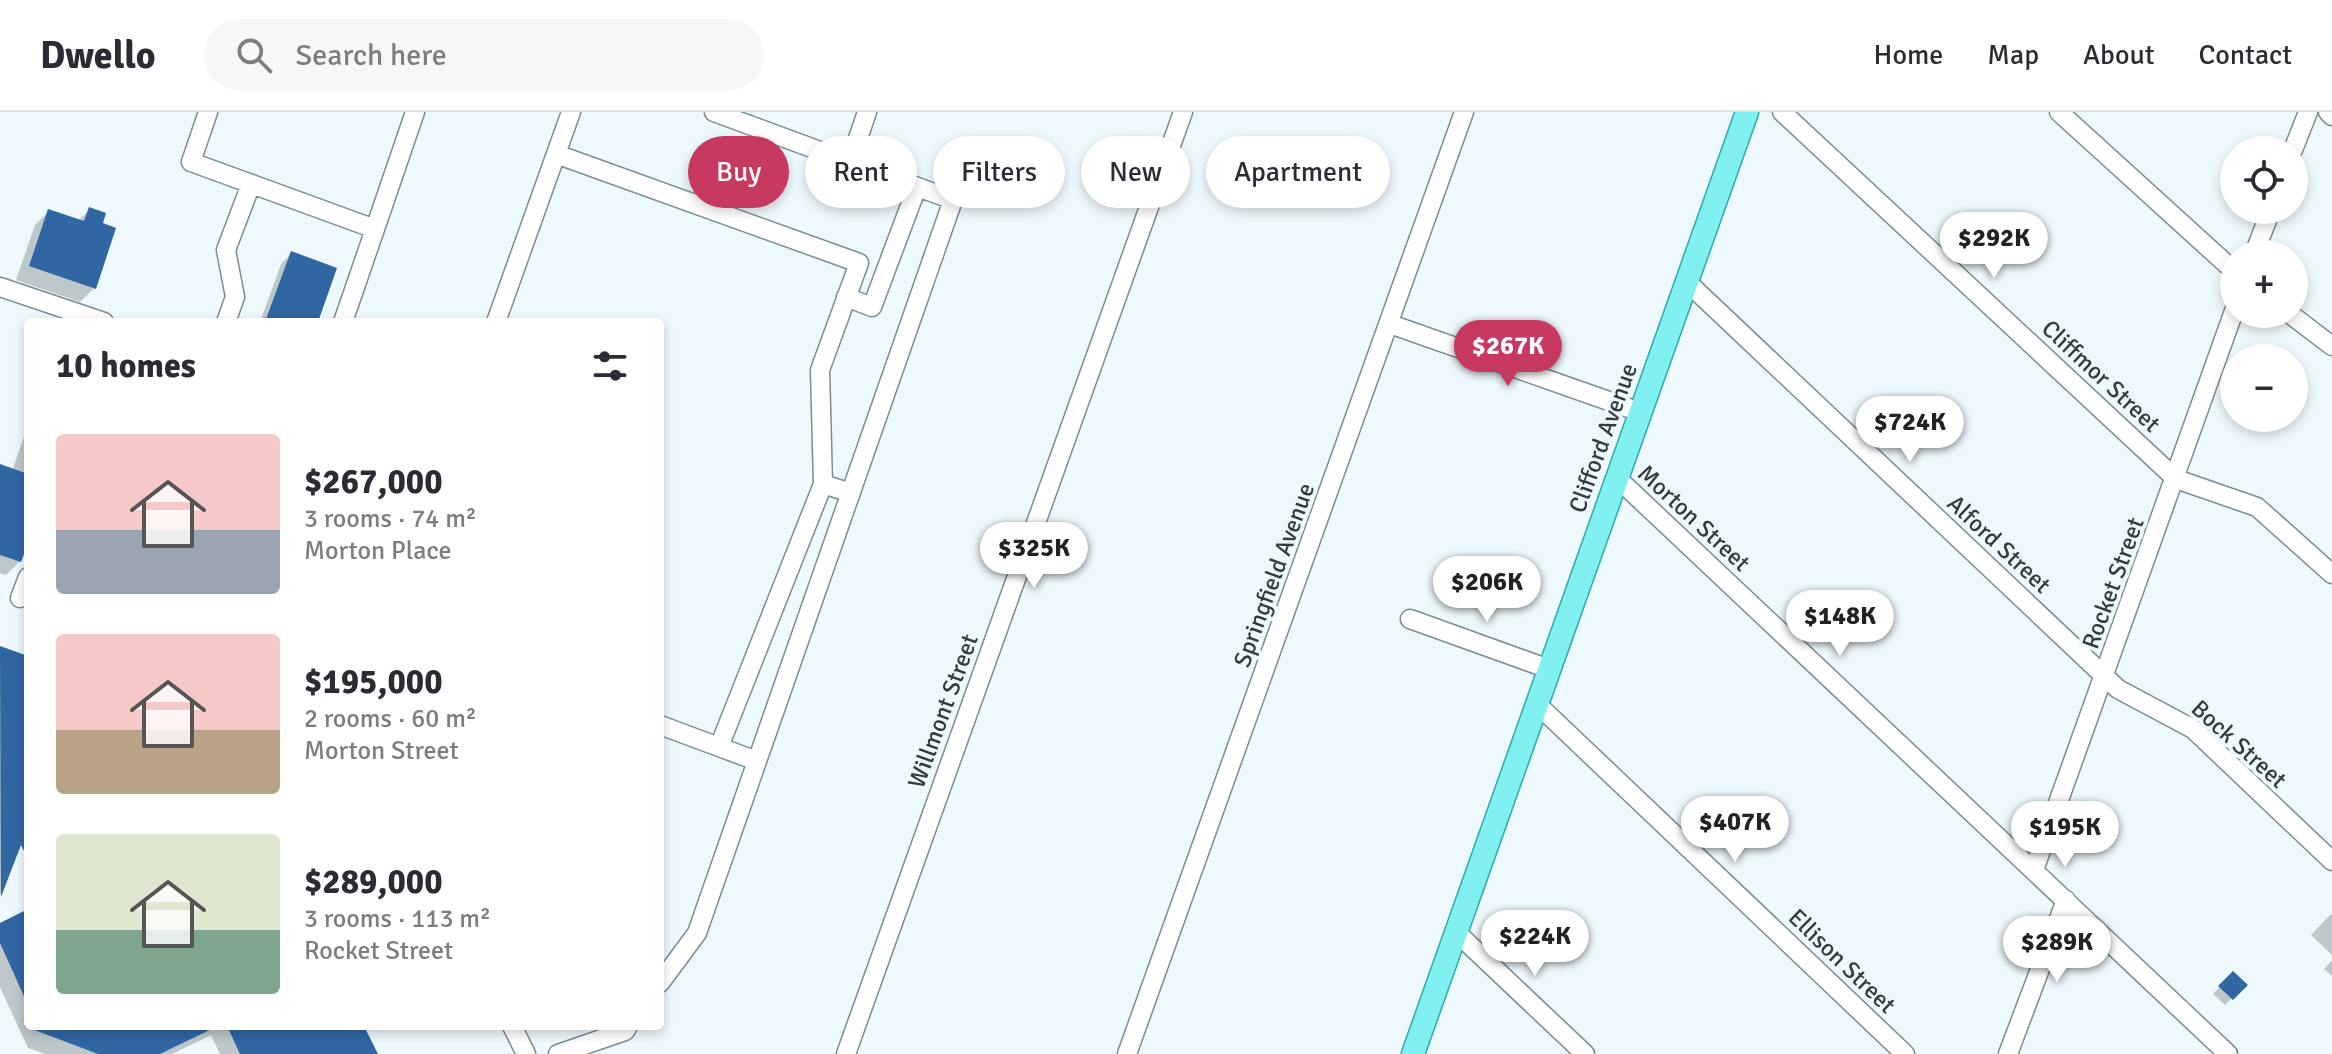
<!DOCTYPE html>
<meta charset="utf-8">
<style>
:root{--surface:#fff;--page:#f7f7f7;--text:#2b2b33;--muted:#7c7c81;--line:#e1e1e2;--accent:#c83960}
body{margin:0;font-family:Signika,sans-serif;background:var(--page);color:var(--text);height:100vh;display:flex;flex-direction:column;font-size:30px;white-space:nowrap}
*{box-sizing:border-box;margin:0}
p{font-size:26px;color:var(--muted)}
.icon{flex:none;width:44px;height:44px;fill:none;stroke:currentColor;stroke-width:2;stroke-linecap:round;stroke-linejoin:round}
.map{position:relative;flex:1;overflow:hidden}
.details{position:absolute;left:24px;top:206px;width:640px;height:712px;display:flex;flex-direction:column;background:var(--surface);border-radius:8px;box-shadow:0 4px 12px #0003}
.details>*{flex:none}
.top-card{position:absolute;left:688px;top:24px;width:760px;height:72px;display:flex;gap:16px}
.buttons{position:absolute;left:2220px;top:24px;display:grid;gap:16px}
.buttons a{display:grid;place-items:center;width:88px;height:88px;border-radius:50%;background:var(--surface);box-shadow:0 4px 12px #0003;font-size:40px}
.price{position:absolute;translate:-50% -68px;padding:0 18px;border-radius:28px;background:#fff;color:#222;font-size:26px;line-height:52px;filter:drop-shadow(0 2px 4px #0008)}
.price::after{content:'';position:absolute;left:50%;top:48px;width:24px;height:18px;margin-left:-12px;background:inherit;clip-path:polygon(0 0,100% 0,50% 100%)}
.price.selected{background:var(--accent);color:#fff}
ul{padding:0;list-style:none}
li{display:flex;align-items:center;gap:24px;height:200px;padding:0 32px}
li span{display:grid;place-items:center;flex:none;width:224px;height:160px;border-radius:8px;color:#555}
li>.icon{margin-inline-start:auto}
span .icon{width:96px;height:96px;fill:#fffc;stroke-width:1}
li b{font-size:34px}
h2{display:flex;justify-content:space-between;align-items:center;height:96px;padding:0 32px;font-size:34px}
.chip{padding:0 28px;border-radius:36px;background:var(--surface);box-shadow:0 4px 12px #0003;font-size:28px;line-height:72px}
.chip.selected{background:var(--accent);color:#fff}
header{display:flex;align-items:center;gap:48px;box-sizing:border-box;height:112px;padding:0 40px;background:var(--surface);border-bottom:2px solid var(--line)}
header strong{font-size:38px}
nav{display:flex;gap:44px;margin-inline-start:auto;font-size:28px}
.search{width:560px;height:72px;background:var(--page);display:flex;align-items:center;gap:20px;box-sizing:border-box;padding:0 28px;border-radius:44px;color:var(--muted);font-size:30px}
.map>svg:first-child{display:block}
</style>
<header>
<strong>Dwello</strong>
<div class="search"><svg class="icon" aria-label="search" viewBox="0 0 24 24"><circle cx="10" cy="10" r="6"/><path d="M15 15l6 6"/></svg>Search here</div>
<nav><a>Home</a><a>Map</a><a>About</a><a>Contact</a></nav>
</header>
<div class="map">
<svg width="2332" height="942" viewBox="0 0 2332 942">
<rect width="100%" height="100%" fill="#eef9fd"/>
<path fill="#0003" d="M89,98L100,113L94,176L80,190L16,168L35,113L49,99L78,109Z
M291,142L315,210H260L281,152Z
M28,313V425L20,449L6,463L0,461V354L12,359Z
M0,536L28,546V734L20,731L0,783Z
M28,800V914H361L376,942H220L211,923L172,942H45L28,936L0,875V813Z
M2331,802L2332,804V843L2311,823Z
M2332,848V864L2324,857Z
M2233,862L2245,873L2225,893L2213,882Z"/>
<path fill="#3066a2" d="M89,95L106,101L103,111L116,116L96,177L29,154L48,97L84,109Z
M291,139L337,156L318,210H265Z
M0,352L28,362V432L21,450L0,443Z
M0,534L28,544V747L21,733L1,785Z
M28,797V893L0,831V811Z
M2233,859L2248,873L2233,888L2218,874Z
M24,914H218L160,942H98Z
M227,914H364L378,942H240Z"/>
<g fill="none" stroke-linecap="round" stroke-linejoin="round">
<defs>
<path id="minor" d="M208,0L191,50L375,117L343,210
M1782,0L2176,367L2257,395L2332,462
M2059,0L2234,159
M2328,0L2332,4
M2293,38L2308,0
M556,42L859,151L820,258L823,372L851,381
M850,50L867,0
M375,117L415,0
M2254,142L2271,98
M1686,169L2118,577L2193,617L2332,749
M0,175L104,210
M846,185L872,195L917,75
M2290,202L2332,234
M226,210L235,185L226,138L251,72
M496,210L571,0
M1390,212L1640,300
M1616,365L2228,942
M20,486L28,465
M1410,507L1549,557
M1537,592L1905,942
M660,613L719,635
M757,649L719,635L823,372
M2034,758L2234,199
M1456,820L1585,942
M660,871L697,821L953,88L714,0
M512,914L526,942
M558,942L625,919L628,914
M846,942L1183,0
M1127,942L1464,0
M2008,942L2066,788"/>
<path id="major" d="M1413,942L1747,0"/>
</defs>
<use href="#minor" stroke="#7b8c92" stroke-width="21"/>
<use href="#major" stroke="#2faaab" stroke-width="25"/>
<use href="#minor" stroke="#fff" stroke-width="18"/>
<use href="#major" stroke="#80f0f0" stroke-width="22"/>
</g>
<g text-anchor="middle" stroke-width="8" stroke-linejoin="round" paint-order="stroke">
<g font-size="24" fill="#343b3e" stroke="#eef9fd">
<text transform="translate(2101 264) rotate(43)" y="8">Cliffmor Street</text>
<text transform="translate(1603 326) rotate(-70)" y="8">Clifford Avenue</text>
<text transform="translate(1694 406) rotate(43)" y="8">Morton Street</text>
<text transform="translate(1999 432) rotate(43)" y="8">Alford Street</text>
<text transform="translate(1274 463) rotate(-70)" y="8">Springfield Avenue</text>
<text transform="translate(2113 471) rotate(-70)" y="8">Rocket Street</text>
<text transform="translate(943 599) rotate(-70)" y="8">Willmont Street</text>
<text transform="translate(2239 632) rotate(42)" y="8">Bock Street</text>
<text transform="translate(1842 849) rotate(44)" y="8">Ellison Street</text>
</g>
</g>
</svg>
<div class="buttons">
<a><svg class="icon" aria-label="locate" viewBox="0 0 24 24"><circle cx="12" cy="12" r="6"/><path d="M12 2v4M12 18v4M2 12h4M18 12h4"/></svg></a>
<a>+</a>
<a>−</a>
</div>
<b class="price" style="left:1994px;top:168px">$292K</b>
<b class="price selected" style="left:1508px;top:276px">$267K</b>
<b class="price" style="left:1910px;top:352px">$724K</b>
<b class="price" style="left:1034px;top:478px">$325K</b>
<b class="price" style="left:1487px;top:512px">$206K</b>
<b class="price" style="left:1840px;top:546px">$148K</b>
<b class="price" style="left:1735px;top:752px">$407K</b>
<b class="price" style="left:2065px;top:757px">$195K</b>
<b class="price" style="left:1535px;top:866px">$224K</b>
<b class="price" style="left:2057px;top:872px">$289K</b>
<div class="top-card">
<a class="chip selected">Buy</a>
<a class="chip">Rent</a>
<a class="chip">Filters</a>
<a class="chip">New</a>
<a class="chip">Apartment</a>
</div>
<section class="details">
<h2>10 homes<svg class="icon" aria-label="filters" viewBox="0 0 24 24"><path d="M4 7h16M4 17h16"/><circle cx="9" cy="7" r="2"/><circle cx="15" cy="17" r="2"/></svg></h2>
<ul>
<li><span style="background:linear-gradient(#f6c9c9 60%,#9aa5b1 0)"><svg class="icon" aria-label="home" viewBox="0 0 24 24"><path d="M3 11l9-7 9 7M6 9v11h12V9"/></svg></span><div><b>$267,000</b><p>3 rooms · 74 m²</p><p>Morton Place</p></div></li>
<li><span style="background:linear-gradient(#f6c9c9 60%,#b9a48a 0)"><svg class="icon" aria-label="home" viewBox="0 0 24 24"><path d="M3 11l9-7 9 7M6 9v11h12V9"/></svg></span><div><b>$195,000</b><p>2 rooms · 60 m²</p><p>Morton Street</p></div></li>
<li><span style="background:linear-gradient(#dfe7d0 60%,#7fa58c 0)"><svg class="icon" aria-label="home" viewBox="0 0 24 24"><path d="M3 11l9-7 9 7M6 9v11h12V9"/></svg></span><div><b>$289,000</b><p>3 rooms · 113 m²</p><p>Rocket Street</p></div></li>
</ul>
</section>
</div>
